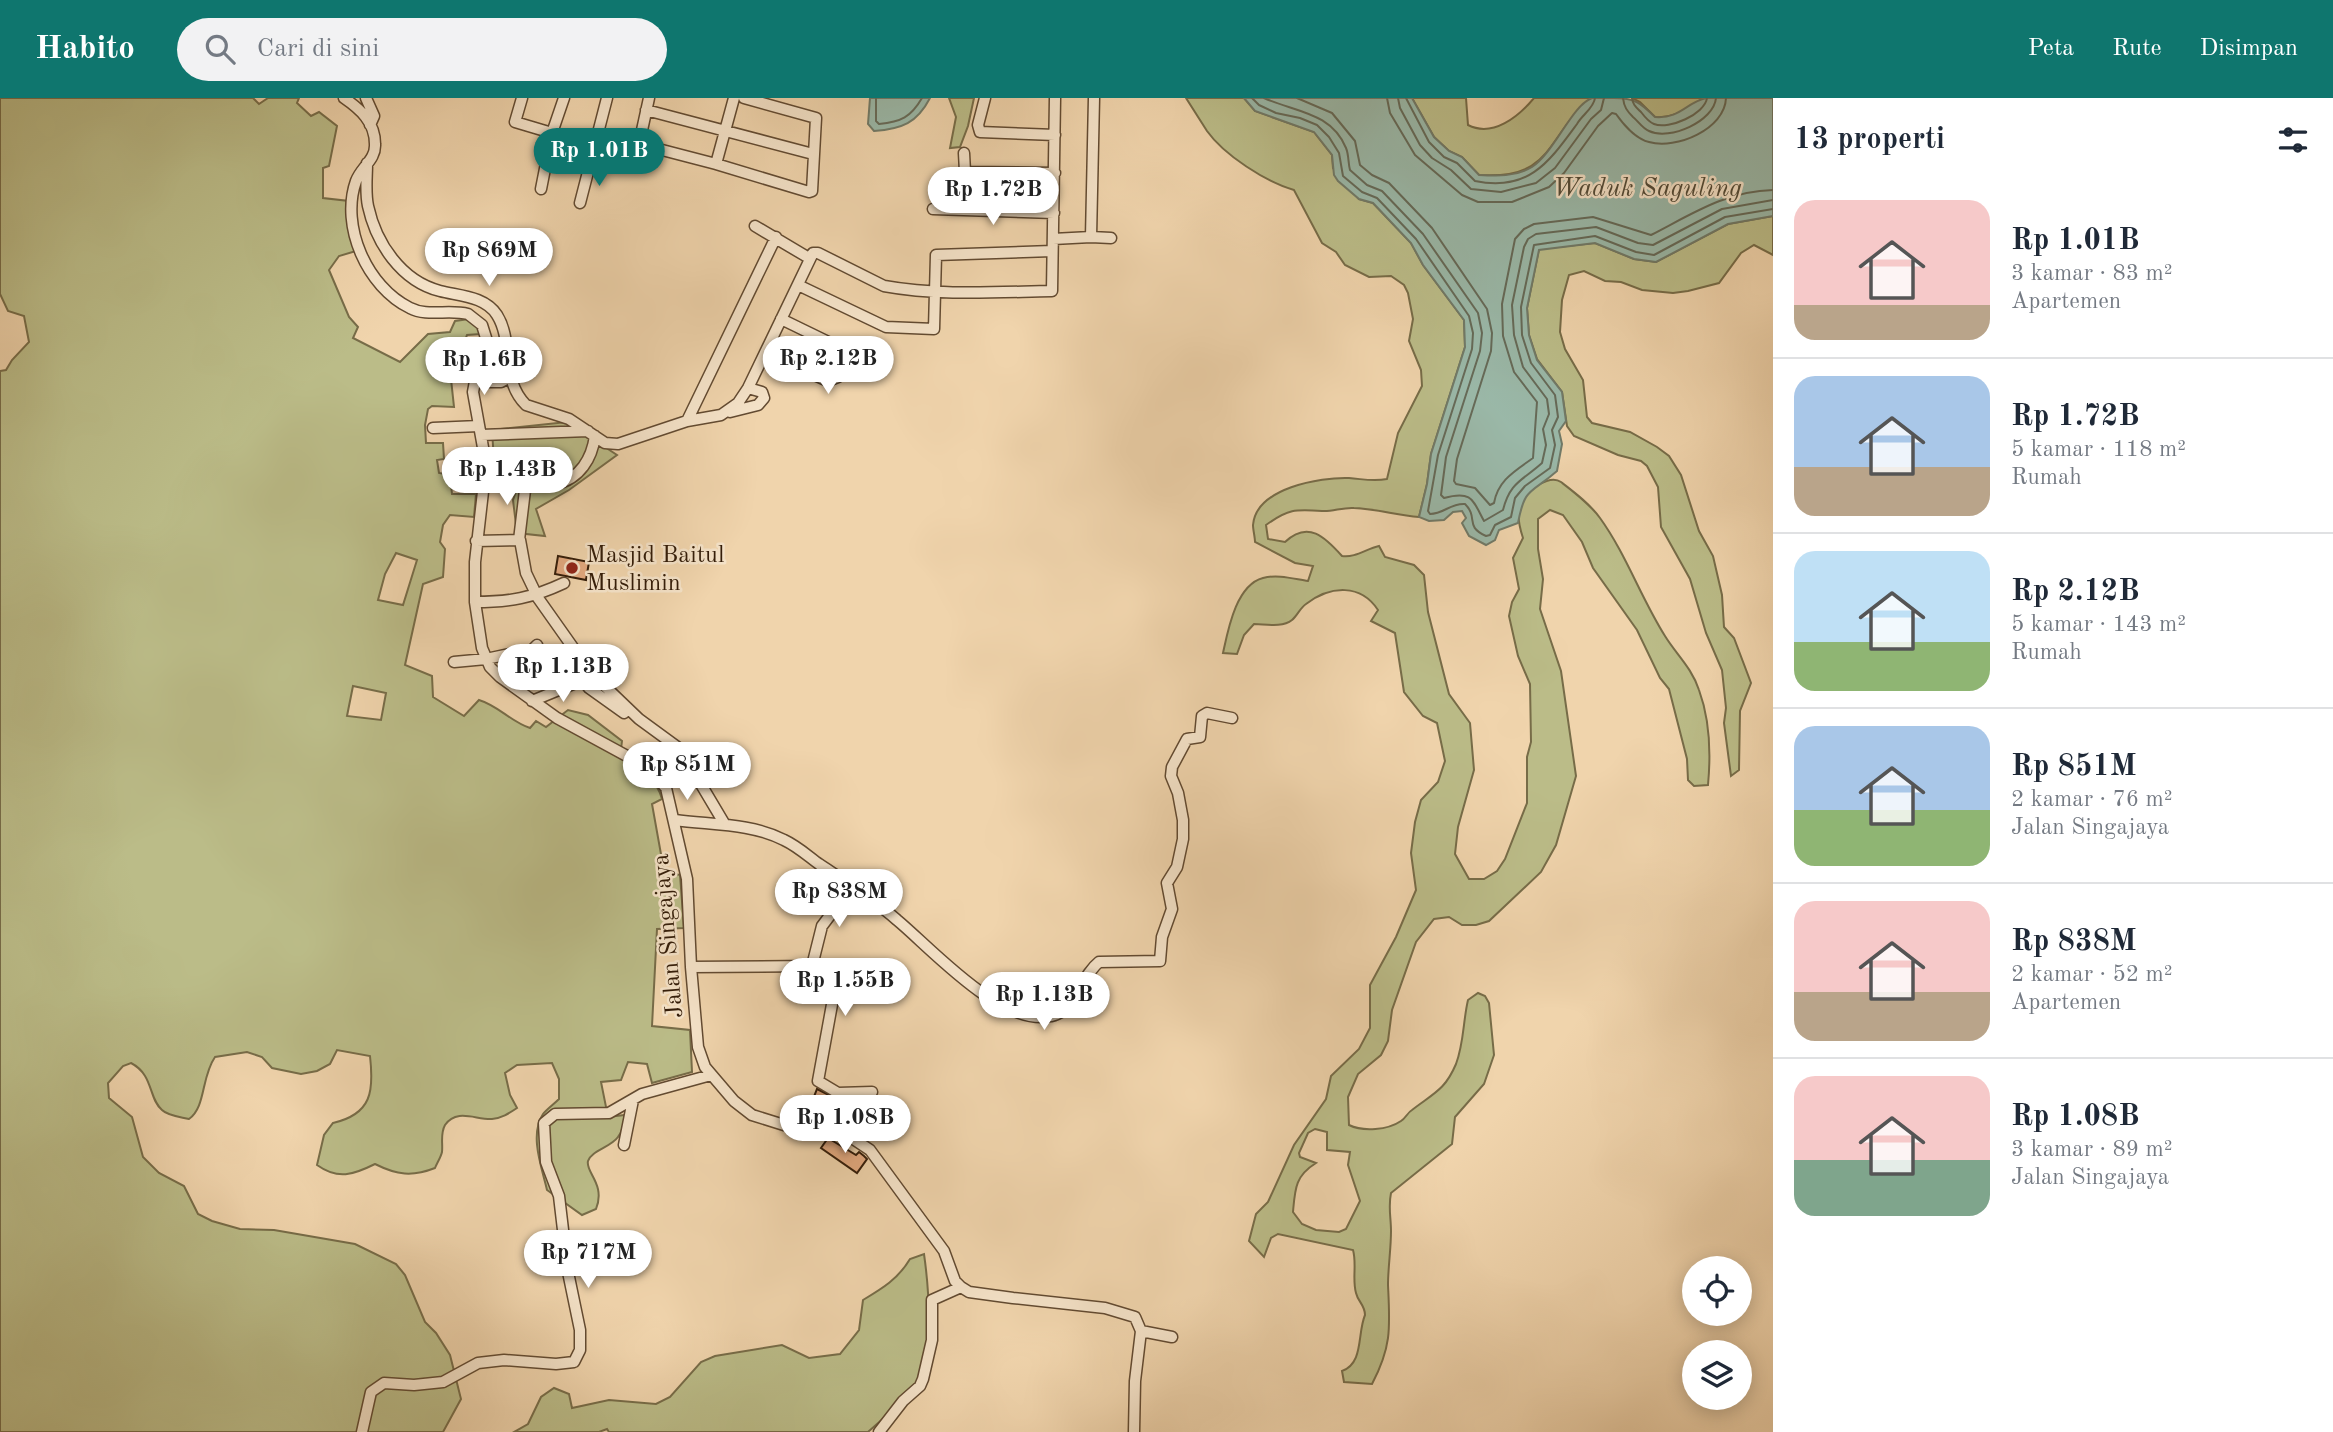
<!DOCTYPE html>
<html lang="id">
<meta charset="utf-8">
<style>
:root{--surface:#fff;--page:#f2f2f3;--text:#1f2937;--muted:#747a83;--line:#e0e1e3;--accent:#0f766e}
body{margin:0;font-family:"Old Standard TT",serif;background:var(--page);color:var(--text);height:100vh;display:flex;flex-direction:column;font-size:26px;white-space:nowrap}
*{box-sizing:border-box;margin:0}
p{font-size:23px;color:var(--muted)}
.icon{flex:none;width:38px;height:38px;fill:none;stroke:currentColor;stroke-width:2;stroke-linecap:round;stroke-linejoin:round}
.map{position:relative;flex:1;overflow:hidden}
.details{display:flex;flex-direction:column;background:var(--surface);width:560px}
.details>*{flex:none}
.tools{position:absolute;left:1682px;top:1158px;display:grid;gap:14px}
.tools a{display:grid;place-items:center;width:70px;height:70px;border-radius:50%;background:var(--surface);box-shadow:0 4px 18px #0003;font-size:35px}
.price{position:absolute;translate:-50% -60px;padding:0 16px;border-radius:24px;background:#fff;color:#222;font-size:23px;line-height:46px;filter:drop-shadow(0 2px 4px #0008)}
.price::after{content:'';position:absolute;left:50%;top:42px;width:21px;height:16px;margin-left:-10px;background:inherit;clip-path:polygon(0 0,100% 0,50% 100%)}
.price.selected{background:var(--accent);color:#fff}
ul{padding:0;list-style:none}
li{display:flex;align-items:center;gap:21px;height:175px;padding:0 21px}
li+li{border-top:2px solid var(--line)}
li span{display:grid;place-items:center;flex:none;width:196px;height:140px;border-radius:21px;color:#555}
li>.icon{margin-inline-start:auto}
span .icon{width:84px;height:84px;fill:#fffc;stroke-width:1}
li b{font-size:30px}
h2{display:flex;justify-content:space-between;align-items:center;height:84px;padding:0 21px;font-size:30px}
header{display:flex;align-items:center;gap:42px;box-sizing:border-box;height:98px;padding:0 35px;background:var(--accent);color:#fff}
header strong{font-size:33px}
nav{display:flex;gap:38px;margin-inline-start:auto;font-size:24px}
.search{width:490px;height:63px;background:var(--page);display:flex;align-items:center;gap:18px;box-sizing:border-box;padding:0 24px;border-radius:38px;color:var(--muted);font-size:26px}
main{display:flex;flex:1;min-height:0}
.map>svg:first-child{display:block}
</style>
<header>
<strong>Habito</strong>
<div class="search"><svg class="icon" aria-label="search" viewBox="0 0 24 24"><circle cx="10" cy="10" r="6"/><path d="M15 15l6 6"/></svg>Cari di sini</div>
<nav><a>Peta</a><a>Rute</a><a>Disimpan</a></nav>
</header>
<main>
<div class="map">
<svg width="1773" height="1334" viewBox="0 0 1773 1334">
<rect width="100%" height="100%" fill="#f0d4ac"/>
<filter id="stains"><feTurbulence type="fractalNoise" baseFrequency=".00286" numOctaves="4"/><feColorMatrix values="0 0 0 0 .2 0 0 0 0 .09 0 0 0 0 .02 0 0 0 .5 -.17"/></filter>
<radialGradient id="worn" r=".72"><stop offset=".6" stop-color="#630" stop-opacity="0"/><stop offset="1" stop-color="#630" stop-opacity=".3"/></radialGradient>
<path fill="#bbbc88" stroke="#776c48" stroke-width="2" fill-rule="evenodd" d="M0,0H253L259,6L268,0H299L297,5L311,18L319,14L337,28L329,68L323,70V100L349,103L356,153L339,158L329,172L349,219L358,229L353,240L400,264L428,236L450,234L455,223L469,221L479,228L481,236L467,237L451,281L454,309L432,308L428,311L425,327L426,345H443L444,361L437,362L439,375L450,377L452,396H476L474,419L450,417L443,427L440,444L445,451L443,479L423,486L405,567L432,578L433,599L464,618L479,602C499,608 511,624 530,630L536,623L546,629L568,612L588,617L622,643L620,659C637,670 657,680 662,701L652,706L664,773L680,777L684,830L657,831L652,928L690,932L692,974L652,985L647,966L628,964L621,982L601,984L608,1019L625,1017C624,1024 623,1033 618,1039C611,1049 591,1053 588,1063C585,1074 606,1086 596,1111L582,1117L547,1092C542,1070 529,1037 543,1016C547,1011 554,1006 559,1001V981L552,965L517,967L505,975L510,997L517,1010C508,1016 502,1020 492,1021C476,1022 457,1010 445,1027C440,1036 443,1045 442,1054C441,1059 437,1065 435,1070C412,1079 397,1077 375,1066C353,1077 338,1082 317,1067L324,1037L333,1025C372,1016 374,993 370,958L337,952L330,966L317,973L301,976L272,970L262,959L247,954L215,959C201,979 206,1009 189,1021C181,1019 168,1018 162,1012C148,1000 154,977 131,965L123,968L108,985L109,1000L132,1019L143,1059L159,1075L184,1088L198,1116L212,1123L240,1131L274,1132L355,1146L396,1166L405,1177L425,1224L436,1235L450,1257L461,1301L443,1334H0V273L6,272L12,262L29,244L24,218L8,213L0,196ZM396,455L417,462L403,507L378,502L385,476ZM353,588L386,595L381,622L347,618Z
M949,0H974L968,28L960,49L950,50L956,19Z
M1186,0H1244L1255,13L1314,34L1332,57L1333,70L1359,101L1373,105L1411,145L1423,167L1464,222L1465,249L1431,356L1427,386L1419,419C1396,417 1377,411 1354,410C1343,409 1332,414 1322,413C1295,411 1288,411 1266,427L1268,441L1285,444C1308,422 1325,439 1342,458C1355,460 1366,451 1379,448L1385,459L1414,467L1424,477L1428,514L1449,596L1470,625L1474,672L1458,729L1455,756L1469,781H1484L1497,773L1505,761L1527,705V659L1531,644L1530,586L1518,558L1509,518L1512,504L1519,491L1513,460L1523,440C1519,428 1516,415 1521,404C1526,392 1550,376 1561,384C1574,394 1590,406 1600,420C1626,456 1641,500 1665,538C1676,556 1692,570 1699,592C1710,622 1711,655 1708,687L1694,688L1688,682L1687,661L1669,591L1660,580L1637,532L1593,470L1582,444L1563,417L1550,412L1538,421V451L1543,481L1540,511L1561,573L1576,678L1556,747L1541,774L1489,823L1476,827H1462L1449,819L1434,821L1416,844L1392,912L1388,943L1381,957L1358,976L1348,999L1349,1027C1363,1034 1388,1032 1401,1023C1406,1020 1407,1015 1412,1012C1434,995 1445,992 1456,966C1464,945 1463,923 1468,902L1478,895L1485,898L1489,905L1494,957L1484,986L1455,1019L1452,1046L1391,1095C1388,1109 1391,1119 1391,1133C1391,1151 1388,1170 1388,1187C1390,1229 1392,1248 1372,1286L1344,1284L1342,1273C1364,1265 1357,1236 1365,1217C1365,1207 1358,1204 1356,1195C1352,1181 1357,1166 1353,1152L1278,1136L1271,1140L1264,1159L1249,1143L1256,1116L1268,1104L1294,1047L1326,1001L1331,978L1359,951L1370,930V887L1396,839L1416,792L1411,755L1415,724L1421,702L1438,684L1445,663L1437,625L1423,618L1404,594L1395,535L1371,523L1378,512C1361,486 1331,487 1306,506C1300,510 1297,518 1292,522C1282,530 1265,526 1254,526L1244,537L1237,556L1223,555C1228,532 1236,487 1263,480C1278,476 1294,481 1308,483L1313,468L1295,465L1255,444C1255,439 1253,432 1253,427C1256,390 1320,379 1349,380C1363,381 1373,384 1387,381L1398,335L1422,288L1421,272L1409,243L1413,221L1408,195L1404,187L1391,178L1369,179L1345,167L1336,154L1322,145L1294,92C1266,84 1224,57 1207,33C1200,22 1193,11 1186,0ZM1315,1031L1327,1034V1052L1350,1054L1348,1067L1360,1103L1346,1131L1339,1134L1316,1132L1302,1126L1293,1114C1295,1091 1295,1078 1316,1065L1300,1059L1299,1055L1308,1035Z
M1412,0H1466L1468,27C1493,40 1519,18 1534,0H1592C1545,38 1555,82 1479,77L1462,59L1449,53L1434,39Z
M1632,0H1704C1688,10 1675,21 1655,19L1640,4Z
M1773,118V157L1754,147L1741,155L1719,185L1688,193L1673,195L1642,192L1621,184L1605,183L1584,173L1569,177L1562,202L1560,234L1565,251L1583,282L1587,319L1592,325L1630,334L1657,349L1669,358L1681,377L1699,433L1713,458L1722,497L1724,529L1734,540L1751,585L1740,613L1739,672L1731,678L1724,625L1726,610L1722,572L1706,535L1690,481L1661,429L1658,389L1647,368L1641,363L1618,357L1574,338L1567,328L1562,294L1537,261L1529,237L1527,210L1539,151L1595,145L1634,161L1656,164L1728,126Z
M567,324L617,357L569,392L536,411L545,438L517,435L513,402L517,390L513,383L495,379L492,332Z
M924,1156C929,1191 933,1247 920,1279C912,1298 883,1320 868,1334H609L607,1331L599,1334H514L528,1326L541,1299L554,1290L569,1296L572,1310L609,1302L656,1306L670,1299L701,1264L715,1258L782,1247L809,1260L840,1256L859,1232L863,1202C883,1190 898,1181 910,1161Z"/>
<path fill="#9ab8a8" stroke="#717a68" stroke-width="2" d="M870,0H930C917,25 902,31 874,33L868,26Z
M1244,0H1412L1434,39L1449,53L1462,59L1479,77C1497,78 1515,79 1532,69C1554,55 1572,7 1592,0C1598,0 1608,0 1614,0C1635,0 1641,5 1655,19C1680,21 1687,4 1706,0C1727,0 1752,0 1773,0V118L1728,126L1656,164L1634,161L1595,145L1539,152L1527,210L1529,237L1537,262L1562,294L1566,323L1559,333L1562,346L1557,373C1531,396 1525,388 1518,425L1499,432L1495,442L1486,447L1469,438L1462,425L1466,420L1462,413L1453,414L1444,422L1429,423L1419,419L1427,386L1431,356L1465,249L1464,222L1423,167L1411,145L1373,105L1359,101L1338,83L1334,77L1332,57L1314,34L1255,13Z"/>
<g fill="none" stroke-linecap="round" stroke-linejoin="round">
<path stroke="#666a58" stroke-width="2" d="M876,0V23L879,26C901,24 911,19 922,0
M1252,0L1259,7L1276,15L1300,20L1317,27L1329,39L1339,55L1343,78L1362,94L1377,100L1416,141L1469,218L1473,235L1472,251L1438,357L1428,413L1430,416C1444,416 1450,405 1465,406C1479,420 1464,428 1486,438L1490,437L1495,427L1511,419L1515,400L1525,388L1550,370L1555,347L1552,332L1558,319L1555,297L1531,265L1522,237L1521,209L1534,147L1595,138L1636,154L1654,157L1725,119L1773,111
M1264,0C1295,14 1331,14 1346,50C1349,57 1348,65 1350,72L1367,87L1382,93L1423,136L1478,215L1482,235L1480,253L1446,359L1441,397L1444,400C1473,392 1473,403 1484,423L1503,412C1510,384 1522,383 1542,365L1546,347L1543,331L1549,316L1547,301L1523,269L1514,237L1512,207L1524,149L1528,141L1536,136L1596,129L1638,145L1653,147L1722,111L1773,102
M1297,0L1332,15L1355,43L1360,67L1372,77L1389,85L1432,130L1487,211L1492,235L1491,253L1457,361L1454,383L1456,386L1475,390L1490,407L1494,405C1498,382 1515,373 1533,360L1537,304L1514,274L1503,238L1502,206L1515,141L1524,131L1534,126L1593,119L1651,137C1692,116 1726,93 1773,92
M1387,0L1390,15L1415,57L1462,97L1478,104H1512L1549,89L1564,75L1598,28L1612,15L1616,16C1623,26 1636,41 1649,44C1676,52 1725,31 1726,0
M1398,0L1400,10L1420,47L1432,60L1451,72L1471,91L1501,94L1536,85L1555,70L1591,21L1601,12L1604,0
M1406,0L1429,44L1444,59L1457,65L1475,83C1529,94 1549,64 1577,26C1582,17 1594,10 1595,0
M1623,0C1624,9 1627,13 1633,19C1638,23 1643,31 1649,33C1670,43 1714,23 1716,0
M1632,0C1633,7 1636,9 1641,14C1644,18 1649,24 1654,26C1669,32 1705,16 1707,0"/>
</g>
<path fill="#e4aa80" stroke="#331c08" stroke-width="2" d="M558,458L589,464L586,482L555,476Z
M817,991L841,1003L837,1013L812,1004Z
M828,1040L856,1057L859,1054L864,1058L867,1061L857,1075L821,1050Z"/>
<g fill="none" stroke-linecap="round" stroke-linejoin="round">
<defs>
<path id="minor" d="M344,0C360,11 375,24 375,46C376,62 361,69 356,83C340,128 367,189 410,210C427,219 449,211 468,216L482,227L487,243V252L476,278L473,294L484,355V385L475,464V504L482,550L490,569L500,579L557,620L647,669L666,690L687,781L691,869L698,949L705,969L734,1003L752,1017L784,1027L843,1034L870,1052L944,1153L955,1183L961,1189L969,1194L1013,1200L1105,1210L1135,1219L1141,1233L1135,1283L1134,1334
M366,0L374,18L370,27
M522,0L515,24L552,35L564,0
M649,0L639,46L716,66
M734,0L716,66L809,94L812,93L816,20L744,0
M985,0L978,27L980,34L1055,37
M646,12L813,56
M964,55L965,74
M367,65C367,79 365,94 368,108C376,145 401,183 440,193C459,198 485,198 497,217C514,244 500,281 526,307L569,321L605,345L618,346L687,323L721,317L738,305L748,290L813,155H818L884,188C939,198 996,194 1052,193L1055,0
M541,91L552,35
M580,105L607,0
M933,111L1054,115
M964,112L965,74L1055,75
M755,128L809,160
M1091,139L1111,140
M1053,141L1091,139L1094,0
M798,187L886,229L934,231L936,157L1052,153
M765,255L828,283L838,279L856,263L855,257L781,221
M481,272L483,284H501L510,279
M730,314L758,307L764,300L762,294L748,290
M687,323L776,139
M433,330L479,328
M481,337L588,333
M519,442L525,392C533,384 545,388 556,386C580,381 592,360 595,338
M476,443L520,442L526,475L538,500L591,575L639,621L680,651L724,725
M475,504C510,504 532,500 564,485
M454,564L486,561L533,551L537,547
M591,575L583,582L589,590L624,615
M532,603L583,582
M675,722C711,727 751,725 784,742C797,748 808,758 819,766C846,784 873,801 897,822C932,851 1001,929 1051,918C1077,913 1080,879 1099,864L1160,863L1162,839L1172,811L1167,785L1177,769L1183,741V722L1178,695L1171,678L1172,669L1187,641L1200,639L1202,618L1207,615L1232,620
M812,868L822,828L852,788
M691,869L812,868L836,873L838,875L836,887L831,893L833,901L818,983L838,995L872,994
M624,1047L633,1002
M1141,1233L1172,1239
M362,1334L371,1294L384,1285L414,1287L443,1284L478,1265L504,1262L556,1266L574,1264L580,1252V1232L568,1174L559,1098L546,1064L544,1025L555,1016L609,1015L642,996L711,977
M879,1334L903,1303L920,1288L923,1281L932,1242V1202L961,1189"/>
</defs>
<use href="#minor" stroke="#624a31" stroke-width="13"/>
<use href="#minor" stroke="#f5e3c9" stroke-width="10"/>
</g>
<circle fill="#8f2418" stroke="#f5e3c9" stroke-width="2.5" cx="572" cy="470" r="7"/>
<g text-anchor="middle" stroke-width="5" stroke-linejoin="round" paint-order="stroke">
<g font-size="24" fill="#331c08" stroke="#f5e3c9" text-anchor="start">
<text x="586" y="464">Masjid Baitul<tspan x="586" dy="28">Muslimin</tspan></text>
</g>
<g font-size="24" fill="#331c08" stroke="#f5e3c9">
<text transform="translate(667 838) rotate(-95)" y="8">Jalan Singajaya</text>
</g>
<g font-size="26" font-style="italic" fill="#524b38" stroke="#f5e3c9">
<text x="1647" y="98">Waduk Saguling</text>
</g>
</g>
<rect width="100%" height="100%" filter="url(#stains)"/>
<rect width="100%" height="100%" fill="url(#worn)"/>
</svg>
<div class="tools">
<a><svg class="icon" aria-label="locate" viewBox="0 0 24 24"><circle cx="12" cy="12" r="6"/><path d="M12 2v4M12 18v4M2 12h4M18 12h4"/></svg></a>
<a><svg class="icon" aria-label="layers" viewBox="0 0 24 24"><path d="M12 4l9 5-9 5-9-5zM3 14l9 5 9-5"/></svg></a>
</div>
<b class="price selected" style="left:599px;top:90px">Rp 1.01B</b>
<b class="price" style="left:993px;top:129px">Rp 1.72B</b>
<b class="price" style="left:489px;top:190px">Rp 869M</b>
<b class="price" style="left:828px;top:298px">Rp 2.12B</b>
<b class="price" style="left:484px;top:299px">Rp 1.6B</b>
<b class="price" style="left:507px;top:409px">Rp 1.43B</b>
<b class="price" style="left:563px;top:606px">Rp 1.13B</b>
<b class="price" style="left:687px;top:704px">Rp 851M</b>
<b class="price" style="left:839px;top:831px">Rp 838M</b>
<b class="price" style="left:845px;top:920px">Rp 1.55B</b>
<b class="price" style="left:1044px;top:934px">Rp 1.13B</b>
<b class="price" style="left:845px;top:1057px">Rp 1.08B</b>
<b class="price" style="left:588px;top:1192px">Rp 717M</b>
</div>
<section class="details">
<h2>13 properti<svg class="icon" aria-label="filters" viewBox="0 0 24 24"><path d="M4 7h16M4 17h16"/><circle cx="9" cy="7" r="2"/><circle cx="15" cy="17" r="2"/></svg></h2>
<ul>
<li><span style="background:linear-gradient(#f6c9c9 75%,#b9a48a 0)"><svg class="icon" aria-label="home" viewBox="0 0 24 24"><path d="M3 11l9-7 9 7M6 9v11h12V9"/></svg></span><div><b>Rp 1.01B</b><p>3 kamar · 83 m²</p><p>Apartemen</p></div></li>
<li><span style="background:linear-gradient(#a9c7e8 65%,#b9a48a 0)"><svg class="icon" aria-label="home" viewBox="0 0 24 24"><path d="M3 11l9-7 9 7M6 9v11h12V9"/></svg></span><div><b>Rp 1.72B</b><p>5 kamar · 118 m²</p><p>Rumah</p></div></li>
<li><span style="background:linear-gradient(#bfe0f5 65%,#8fb573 0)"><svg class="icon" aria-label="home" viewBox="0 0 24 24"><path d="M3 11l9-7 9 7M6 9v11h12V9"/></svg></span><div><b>Rp 2.12B</b><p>5 kamar · 143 m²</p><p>Rumah</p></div></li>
<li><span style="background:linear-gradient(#a9c7e8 60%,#8fb573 0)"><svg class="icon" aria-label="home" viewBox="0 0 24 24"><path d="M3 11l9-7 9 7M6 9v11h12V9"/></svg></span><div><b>Rp 851M</b><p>2 kamar · 76 m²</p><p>Jalan Singajaya</p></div></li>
<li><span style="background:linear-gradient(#f6c9c9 65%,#b9a48a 0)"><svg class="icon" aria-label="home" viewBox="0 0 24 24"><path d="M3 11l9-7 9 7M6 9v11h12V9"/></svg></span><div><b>Rp 838M</b><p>2 kamar · 52 m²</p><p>Apartemen</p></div></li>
<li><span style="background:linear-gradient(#f6c9c9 60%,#7fa58c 0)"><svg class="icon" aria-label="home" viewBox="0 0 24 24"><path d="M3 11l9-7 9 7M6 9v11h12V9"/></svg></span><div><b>Rp 1.08B</b><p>3 kamar · 89 m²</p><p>Jalan Singajaya</p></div></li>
</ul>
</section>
</main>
